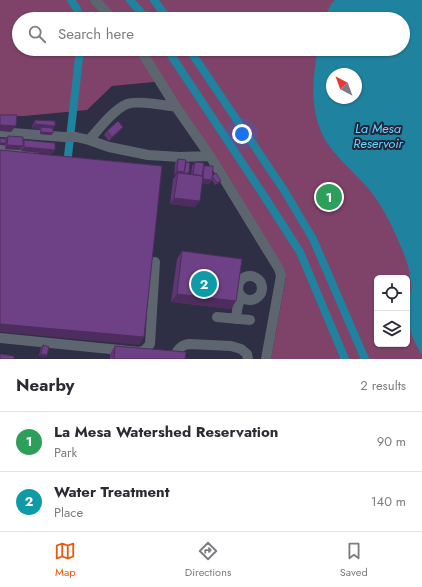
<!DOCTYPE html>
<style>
body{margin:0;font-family:Jost,sans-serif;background:#f2f2f3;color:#2b2b33}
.controls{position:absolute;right:12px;bottom:12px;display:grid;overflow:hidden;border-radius:6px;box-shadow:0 1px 3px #0004}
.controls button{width:36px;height:36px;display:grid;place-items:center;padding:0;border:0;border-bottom:1px solid #e1e1e2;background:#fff;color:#2b2b33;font:20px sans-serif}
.compass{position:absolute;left:326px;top:68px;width:36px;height:36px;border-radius:50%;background:#fff;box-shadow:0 1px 3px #0004;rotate:319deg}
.you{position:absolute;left:242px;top:134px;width:14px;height:14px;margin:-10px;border:3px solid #fff;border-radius:50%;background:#1a73e8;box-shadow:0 0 0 6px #1a73e833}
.badge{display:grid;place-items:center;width:26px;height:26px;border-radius:50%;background:#ea580c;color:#fff;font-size:13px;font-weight:700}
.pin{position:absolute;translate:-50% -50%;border:2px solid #fff;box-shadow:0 1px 4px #0006}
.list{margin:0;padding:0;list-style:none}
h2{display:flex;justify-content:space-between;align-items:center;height:52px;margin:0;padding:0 16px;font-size:17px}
h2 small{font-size:13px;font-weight:400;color:#7c7c81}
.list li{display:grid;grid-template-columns:26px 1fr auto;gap:12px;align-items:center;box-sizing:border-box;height:60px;padding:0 16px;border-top:1px solid #e1e1e2}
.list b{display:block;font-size:15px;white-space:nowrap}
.list p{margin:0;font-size:13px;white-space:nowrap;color:#7c7c81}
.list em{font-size:13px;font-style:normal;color:#7c7c81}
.icon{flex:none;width:22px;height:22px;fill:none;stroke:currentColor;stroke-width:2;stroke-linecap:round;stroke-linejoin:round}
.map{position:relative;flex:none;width:422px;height:359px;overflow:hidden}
.search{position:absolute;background:#fff;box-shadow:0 1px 3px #0004;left:12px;right:12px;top:12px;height:44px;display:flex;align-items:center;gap:10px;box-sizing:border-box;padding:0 14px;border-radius:22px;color:#7c7c81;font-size:15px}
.sheet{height:172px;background:#fff}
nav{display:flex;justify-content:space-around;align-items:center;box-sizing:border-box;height:56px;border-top:1px solid #e1e1e2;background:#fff;font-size:11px;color:#7c7c81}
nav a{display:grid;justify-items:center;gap:2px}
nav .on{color:#ea580c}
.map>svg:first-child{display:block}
.green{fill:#7f4369;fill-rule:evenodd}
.water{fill:#1f829e;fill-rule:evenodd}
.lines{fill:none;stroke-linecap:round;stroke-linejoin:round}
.canal{stroke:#1f829e;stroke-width:8}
.minor{stroke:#5d656e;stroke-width:10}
.wall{fill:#5f3773}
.shaded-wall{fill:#4d2d5e}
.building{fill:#6e4086;stroke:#4d2d5e}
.labels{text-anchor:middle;stroke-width:4;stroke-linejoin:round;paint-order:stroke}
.water-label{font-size:13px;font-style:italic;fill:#60d9ff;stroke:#24243a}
</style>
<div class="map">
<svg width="422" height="359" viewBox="0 0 422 359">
<rect width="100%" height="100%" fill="#2e2e45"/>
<path class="green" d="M0,0H422V359H271L286,277L164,81L112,86L87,110L24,116H0ZM19,19H403V49H19ZM332,74H356V98H332ZM377,278H407V344H377Z"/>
<path class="water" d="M335,0H422V355C416,345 410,334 408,322C406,311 410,300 411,288C411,274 407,260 401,247C394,230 385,211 374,196C365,183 352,172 341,160C336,154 330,148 326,141C309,112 312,80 318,49H403V19H324L331,4ZM332,74H356V98H332Z"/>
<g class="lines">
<path class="canal" d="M71,0L77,9L79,19
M130,0L147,19
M154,0L168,19
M167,49L268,202L300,252L345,359
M189,49L284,190L313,239L365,359
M67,165L80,49"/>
<path class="minor" d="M95,0L113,19
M139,49L143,54L176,107L210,156L279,269L281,276L266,359
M0,132L64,137H76L89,140L109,147L148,155L180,157L210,156
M89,140C99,129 113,110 127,104C138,100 164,105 176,107
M0,150L34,154
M238 288a12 12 0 1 1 24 0a12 12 0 1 1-24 0Z
M217,317L250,320
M236,319C237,311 237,303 242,297
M0,338L140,352L145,350L150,344L155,262
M175,359C175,351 181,345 189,344L231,346L241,349L247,354L248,359"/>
</g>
<path class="wall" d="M35,120L55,126L53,128V133L51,135L40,134V129L32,128L33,124Z
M123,127L120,131L109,141L104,135L107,131Z
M8,136L23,143L24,140L52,154L21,151V148L20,150L5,149V145L6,139Z
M178,159L186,162L188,174H191L192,166L195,162L203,167L204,166L219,183L215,185L212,180L209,184L202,183L195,207L170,204L173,179L176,175H174L175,163Z
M182,251L231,309L171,302L177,259Z
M43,345L47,355L46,357L39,356L41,347Z
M115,346L185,359H110V354Z"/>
<path class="shaded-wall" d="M35,124L55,126L52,130L41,127L40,129L32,128Z
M0,125L16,126L11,132L0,131Z
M123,127L120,131L109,141L112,137Z
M41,132L53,133L51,135L40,134Z
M0,143H6L5,145H0Z
M7,145L23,146L20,150L5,149Z
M24,147L55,150L52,154L21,151Z
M177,171L184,172L182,176L178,173L176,175H174Z
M203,179L212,180L209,184L200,183Z
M174,198L200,201L195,207L170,204Z
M177,294L236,301L231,309L171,302Z
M0,324L144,337L139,345L0,332Z
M41,354L47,355L46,357L39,356Z"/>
<path class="building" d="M0,115H17L16,126L0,125Z
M35,120L55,121V126L35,124Z
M118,121L123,127L112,137L107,131Z
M41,127L53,128V133L41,132Z
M8,136L23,137V146L7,145Z
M0,138L6,139V143H0Z
M24,140L55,143V150L24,147Z
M0,150L162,166L144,337L0,324Z
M178,159L186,160L184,172L177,171Z
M186,162L190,163L189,173H184Z
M195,162L204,163L202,176L193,174Z
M204,166H213L212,180L203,179Z
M178,173L203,176L200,201L174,198Z
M216,173L221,181L217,183L212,176Z
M182,251L242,259L236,301L177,294Z
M43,345L49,347L47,355L41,354Z
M115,346L186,352L185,359H114Z
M0,354L14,356V359H0Z"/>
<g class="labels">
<g class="water-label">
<text x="378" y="133">La Mesa<tspan x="378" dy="15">Reservoir</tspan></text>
</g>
</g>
</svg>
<div class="controls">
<button><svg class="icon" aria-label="locate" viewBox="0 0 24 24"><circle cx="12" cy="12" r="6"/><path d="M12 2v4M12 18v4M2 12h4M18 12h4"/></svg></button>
<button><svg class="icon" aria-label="layers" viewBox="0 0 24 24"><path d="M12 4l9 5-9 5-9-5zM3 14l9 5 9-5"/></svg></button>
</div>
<svg class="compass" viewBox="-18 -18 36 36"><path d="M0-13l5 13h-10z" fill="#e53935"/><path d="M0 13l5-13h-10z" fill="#7c7c81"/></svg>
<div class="you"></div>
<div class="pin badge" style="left:329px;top:197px;background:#2e9e5b">1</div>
<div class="pin badge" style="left:204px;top:284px;background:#0f9aa8">2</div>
<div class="search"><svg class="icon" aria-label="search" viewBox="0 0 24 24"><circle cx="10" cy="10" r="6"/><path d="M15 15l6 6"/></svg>Search here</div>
</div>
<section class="sheet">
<h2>Nearby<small>2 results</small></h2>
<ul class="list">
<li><span class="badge" style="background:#2e9e5b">1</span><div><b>La Mesa Watershed Reservation</b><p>Park</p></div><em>90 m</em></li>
<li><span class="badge" style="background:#0f9aa8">2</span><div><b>Water Treatment</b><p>Place</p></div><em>140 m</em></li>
</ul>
</section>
<nav>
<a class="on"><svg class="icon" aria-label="map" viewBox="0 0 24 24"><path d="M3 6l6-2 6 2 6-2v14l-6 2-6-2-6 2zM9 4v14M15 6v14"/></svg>Map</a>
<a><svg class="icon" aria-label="directions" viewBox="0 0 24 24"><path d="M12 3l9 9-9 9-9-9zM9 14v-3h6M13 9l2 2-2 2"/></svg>Directions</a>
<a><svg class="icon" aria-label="saved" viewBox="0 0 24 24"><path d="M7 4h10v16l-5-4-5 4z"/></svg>Saved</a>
</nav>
